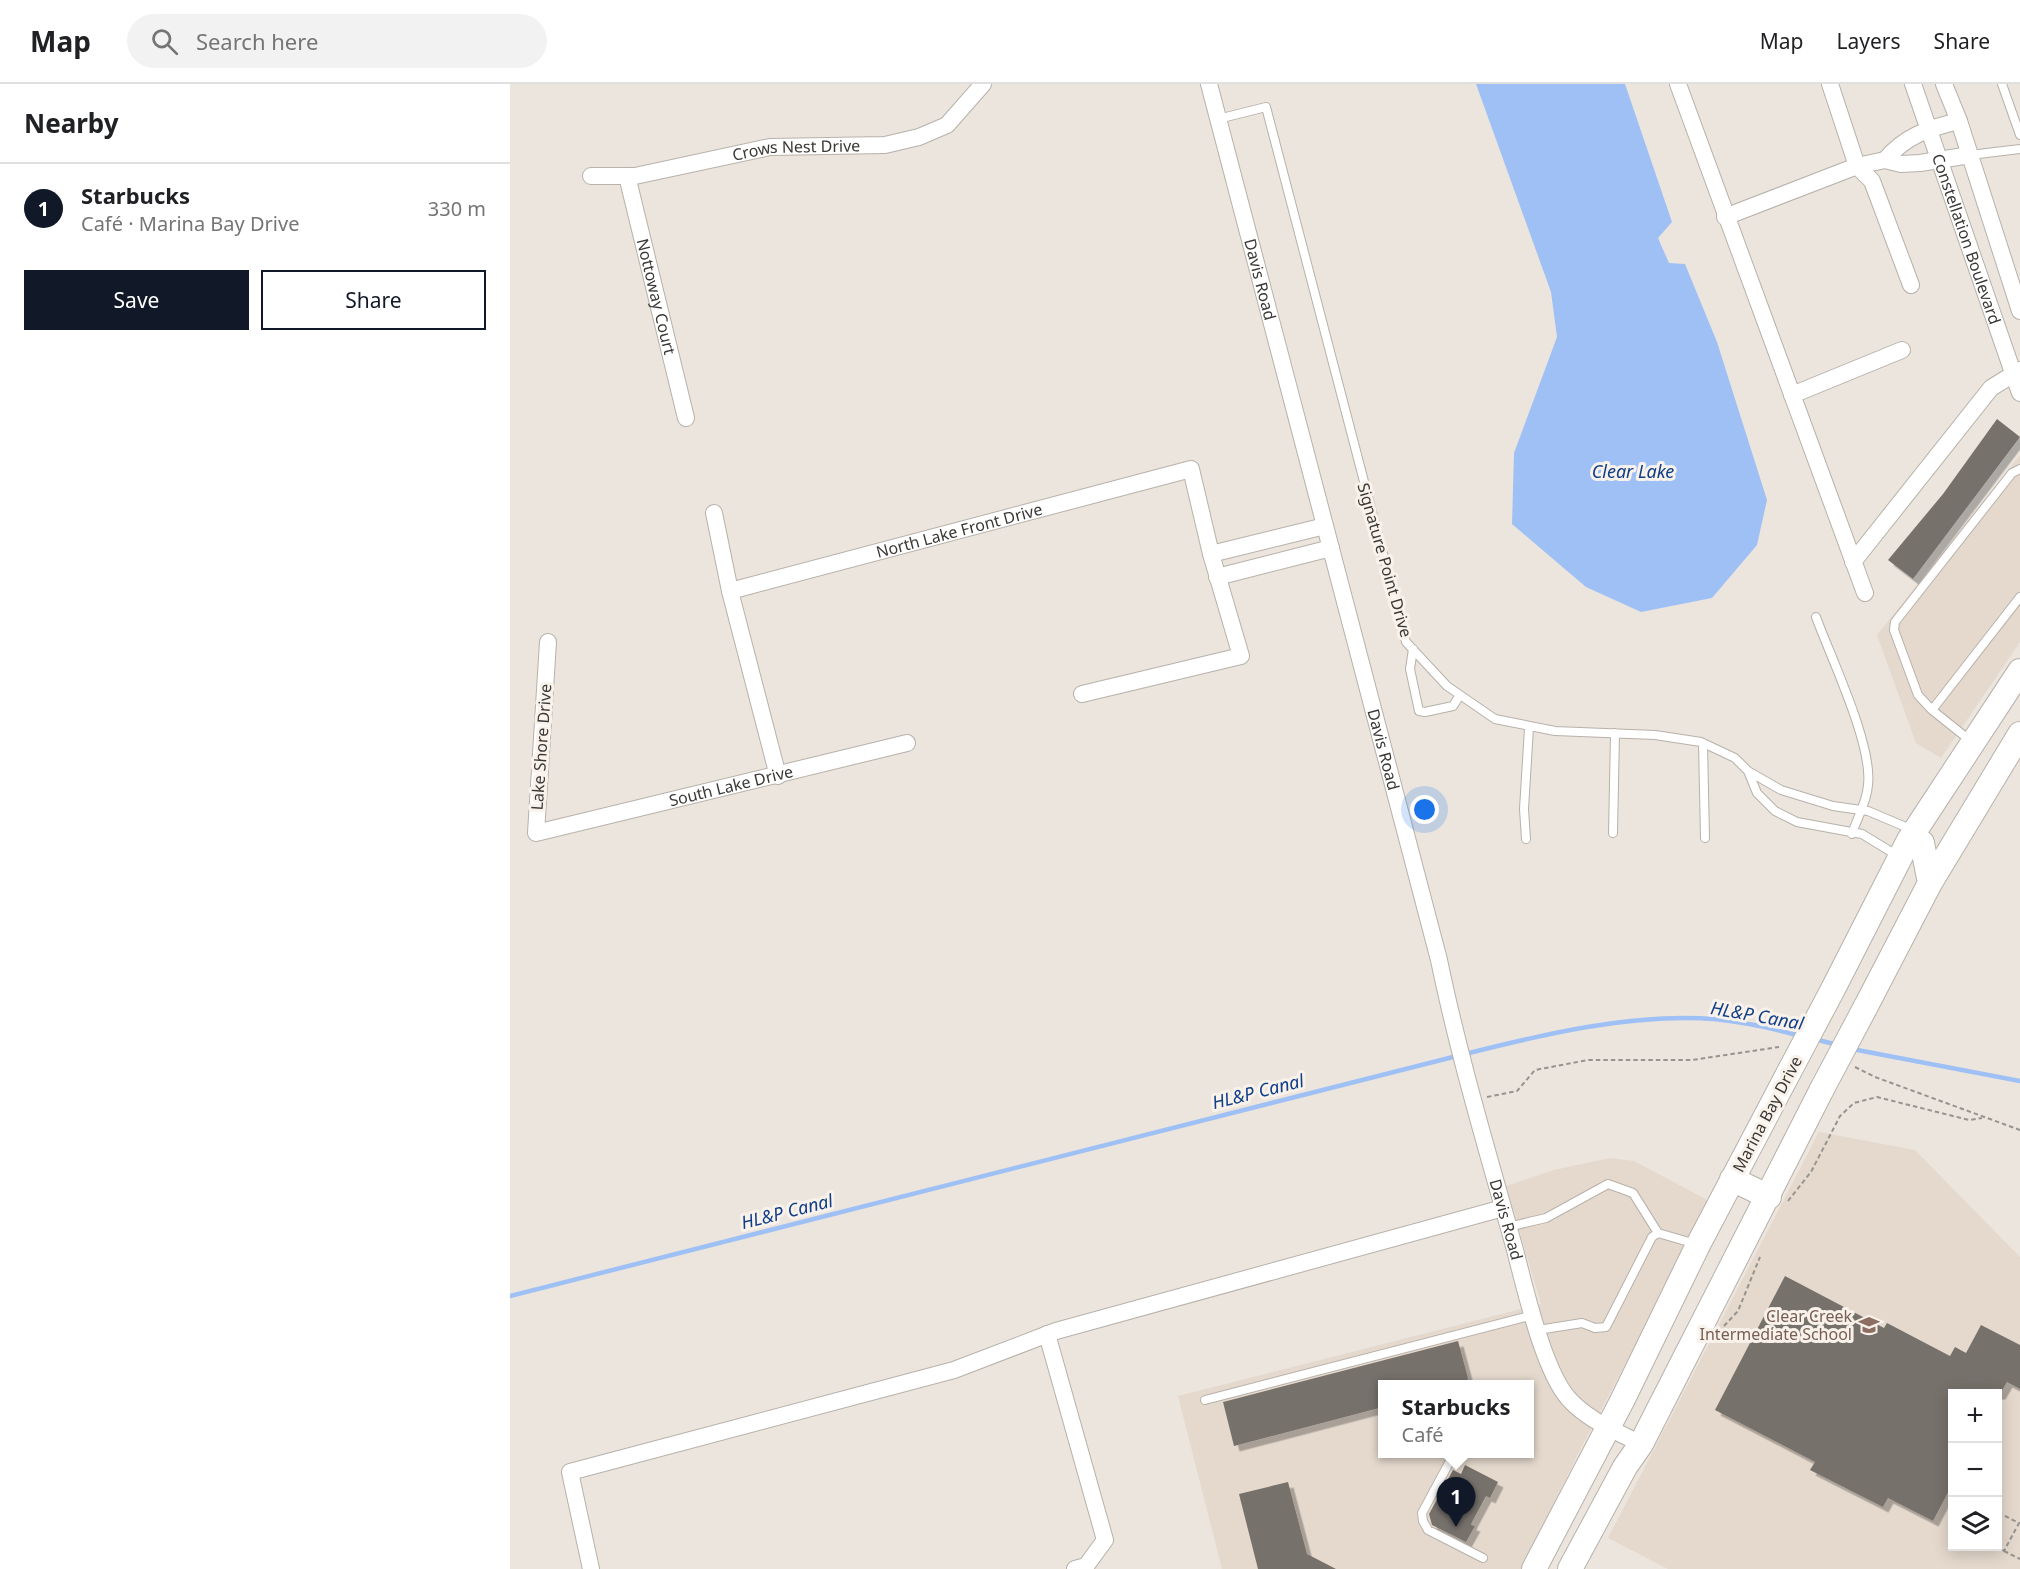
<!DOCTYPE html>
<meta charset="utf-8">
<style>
body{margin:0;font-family:"Noto Sans",sans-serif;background:#f2f2f2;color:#202124}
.controls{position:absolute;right:18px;bottom:18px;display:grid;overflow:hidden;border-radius:0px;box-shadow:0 3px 15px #0003}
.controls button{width:54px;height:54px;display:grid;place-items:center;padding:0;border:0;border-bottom:2px solid #e0e0e0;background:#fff;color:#202124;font:30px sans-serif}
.you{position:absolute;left:915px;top:726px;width:21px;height:21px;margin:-15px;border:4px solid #fff;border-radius:50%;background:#1a73e8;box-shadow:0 0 0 9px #1a73e833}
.badge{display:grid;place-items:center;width:39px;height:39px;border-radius:50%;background:#111827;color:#fff;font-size:20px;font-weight:700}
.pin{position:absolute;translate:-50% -50px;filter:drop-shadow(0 2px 3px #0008)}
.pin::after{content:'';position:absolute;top:32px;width:21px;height:18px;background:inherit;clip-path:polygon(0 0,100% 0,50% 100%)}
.popup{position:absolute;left:868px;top:1296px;width:156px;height:78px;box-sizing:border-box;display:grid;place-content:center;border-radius:0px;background:#fff;filter:drop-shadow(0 2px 4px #0005);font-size:20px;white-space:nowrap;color:#757577}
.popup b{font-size:22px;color:#202124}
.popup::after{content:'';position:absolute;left:50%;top:100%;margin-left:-12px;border:12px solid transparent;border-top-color:#fff}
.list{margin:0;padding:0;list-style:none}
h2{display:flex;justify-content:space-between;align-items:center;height:78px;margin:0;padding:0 24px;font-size:26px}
h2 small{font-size:20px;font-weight:400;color:#757577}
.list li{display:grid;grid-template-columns:39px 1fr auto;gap:18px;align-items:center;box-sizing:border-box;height:90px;padding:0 24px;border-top:2px solid #e0e0e0}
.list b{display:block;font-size:22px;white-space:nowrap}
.list p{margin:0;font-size:20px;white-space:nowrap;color:#757577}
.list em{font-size:20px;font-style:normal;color:#757577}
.actions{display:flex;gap:12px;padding:18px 24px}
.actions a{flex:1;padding:14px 0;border:2px solid #111827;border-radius:0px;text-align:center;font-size:21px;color:#111827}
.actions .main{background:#111827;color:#fff}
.icon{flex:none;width:33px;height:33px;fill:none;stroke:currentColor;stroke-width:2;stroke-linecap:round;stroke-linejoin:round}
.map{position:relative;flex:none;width:1510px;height:1485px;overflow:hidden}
header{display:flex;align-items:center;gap:36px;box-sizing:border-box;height:84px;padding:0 30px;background:#fff;border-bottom:2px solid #e0e0e0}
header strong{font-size:28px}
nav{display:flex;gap:33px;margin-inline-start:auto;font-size:21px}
.search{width:420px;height:54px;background:#f2f2f2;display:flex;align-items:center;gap:15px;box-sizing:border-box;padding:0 21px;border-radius:33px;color:#757577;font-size:22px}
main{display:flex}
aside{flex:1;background:#fff}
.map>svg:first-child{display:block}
.built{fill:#e5d9cd;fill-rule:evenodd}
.water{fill:#9fc0f5}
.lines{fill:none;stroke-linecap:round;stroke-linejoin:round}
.stream{stroke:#9fc0f5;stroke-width:4.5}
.building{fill:#77716c;filter:url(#shadow)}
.lane-casing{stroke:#b7b1aa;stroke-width:10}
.street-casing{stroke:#b7b1aa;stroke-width:18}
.secondary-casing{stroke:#b7b1aa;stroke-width:26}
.path{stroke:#97938e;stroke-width:2;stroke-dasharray:4.5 3;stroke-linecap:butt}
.lane{stroke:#fff;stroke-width:8}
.street{stroke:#fff;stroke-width:16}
.secondary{stroke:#fff;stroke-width:24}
.secondary-bridge-casing{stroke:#b7b1aa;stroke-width:26;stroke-linecap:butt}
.secondary-bridge{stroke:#fff;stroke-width:24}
.labels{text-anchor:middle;stroke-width:6;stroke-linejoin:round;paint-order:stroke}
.street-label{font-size:16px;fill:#3a3835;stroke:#f8f2eb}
.education-label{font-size:16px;fill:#785e54;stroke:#f8f2eb;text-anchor:end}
.water-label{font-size:18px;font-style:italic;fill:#103e89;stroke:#f8f2eb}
</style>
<header>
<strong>Map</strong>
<div class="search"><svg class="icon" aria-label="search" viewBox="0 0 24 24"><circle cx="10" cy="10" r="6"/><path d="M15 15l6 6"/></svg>Search here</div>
<nav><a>Map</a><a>Layers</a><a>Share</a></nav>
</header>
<main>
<aside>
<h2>Nearby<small></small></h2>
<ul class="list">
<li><span class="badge">1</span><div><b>Starbucks</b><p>Café · Marina Bay Drive</p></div><em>330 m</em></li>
</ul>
<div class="actions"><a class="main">Save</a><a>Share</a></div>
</aside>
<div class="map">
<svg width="1510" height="1485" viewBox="0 0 1510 1485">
<defs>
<filter id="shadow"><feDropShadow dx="5.5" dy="5.5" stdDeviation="0" flood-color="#0004"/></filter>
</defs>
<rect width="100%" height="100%" fill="#ebe5de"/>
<path class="built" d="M1510,371V558L1431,674L1406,659L1367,551Z
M1309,1048L1405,1066L1510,1173V1485H1158L1098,1454ZM1442,1310H1488V1462H1442Z
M1100,1074L1124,1077L1201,1118L1072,1362L1011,1485H712L668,1312L1031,1220L996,1102L1044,1086ZM872,1300H1020V1370H872Z"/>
<path class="water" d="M966,0H1115L1162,138L1148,154L1159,179L1175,180L1207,258L1257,416L1247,461L1202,514L1131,528L1076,503L1002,440L1004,369L1047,253L1041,208Z"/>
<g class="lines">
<path class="stream" d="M1304,955L1328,961
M1342,965L1510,997
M955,970C1034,950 1123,929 1204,935C1232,938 1263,944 1290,952
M0,1212L947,972"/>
</g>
<path class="building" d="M1487,335L1510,353L1403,495L1378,476L1433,410Z
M1275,1192L1374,1244L1377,1239L1440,1272L1445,1263L1456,1269L1471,1241L1510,1261V1305L1497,1298L1490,1310H1443V1399L1423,1437L1378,1414L1373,1423L1300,1386L1305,1378L1205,1326Z
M948,1257L958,1294L956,1300H873V1323L724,1362L713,1318Z
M955,1381L988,1398L980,1414L976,1412L962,1438L961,1441L965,1442L956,1458L922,1441L919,1430L943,1386L951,1390Z
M778,1398L797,1470L826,1485H748L729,1410Z"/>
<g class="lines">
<g class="lane-casing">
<path id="lane" d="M1492,0L1510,51
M708,35L756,23L896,558L937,602L985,635L1045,647L1145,651L1191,658L1225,674L1238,687L1271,706L1323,722L1358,727L1403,746
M1460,71L1510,65
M1306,533C1321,574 1363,661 1358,701C1357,718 1347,734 1342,750
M903,565L900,585L909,627L915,628L943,622L950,611
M1422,626L1408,611L1384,546L1385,538L1502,389L1510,385
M1462,658L1422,626L1510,513
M1193,659L1195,754
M1238,687L1247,709L1265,727L1287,738L1352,750L1388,772
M1103,749L1105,649
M1016,755L1014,725L1019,644
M998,1143L1036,1134L1098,1100L1123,1109L1148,1149
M1028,1246L1072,1239L1085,1244L1096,1243L1142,1153L1148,1149L1186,1160
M695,1316L1023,1231
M940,1377L912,1429L913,1437L918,1446L973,1474"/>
</g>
<g class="street-casing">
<g id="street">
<path id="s1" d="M699,0L929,876C949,973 978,1069 1005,1166C1015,1204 1033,1285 1058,1314C1077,1336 1106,1347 1131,1360"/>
<path d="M1168,0L1355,509"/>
<path d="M1320,0L1347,82L1362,97L1401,201"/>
<path id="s2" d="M1403,0L1510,309"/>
<path d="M1434,0L1449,37L1510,227"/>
<path d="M1375,76C1395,52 1419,44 1449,37"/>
<path id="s3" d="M81,92H125L260,63L375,61L409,53L437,41L473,0"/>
<path id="s4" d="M117,92L176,334"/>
<path d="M1215,133L1347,82L1375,76L1391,80L1410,79L1460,71"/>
<path d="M1282,311L1392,266"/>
<path d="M204,429L220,507L268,692"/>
<path d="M701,470L815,442"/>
<path d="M1343,478L1481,304L1510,286"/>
<path d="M707,493L821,464"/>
<path id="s5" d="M220,507L681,385L701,470L731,572L572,610"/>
<path id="s6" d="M38,558L26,749L397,659"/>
<path d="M537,1250L595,1456L576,1482L565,1485"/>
<path d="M81,1485L60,1388L444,1286L546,1247L993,1124"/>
</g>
</g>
<g class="secondary-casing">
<path id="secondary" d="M1399,756L1412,759L1420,799
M1322,907L1399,756L1510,587
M1355,924L1420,799L1510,650
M1222,1095L1259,1113
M1024,1485L1112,1317L1188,1161L1279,988
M1060,1485L1115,1383L1131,1360L1312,1005"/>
</g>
<path class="path" d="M1345,983L1365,993L1510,1046
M977,1013L1007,1007L1025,986L1078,976H1182L1269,963
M1278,1117L1301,1088L1330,1032L1344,1019L1367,1013L1459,1036L1472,1034
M1214,1242L1228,1227L1250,1173
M1486,1462L1494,1467L1509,1439L1489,1429
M1494,1467L1510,1475"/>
<use href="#lane" class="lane"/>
<use href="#street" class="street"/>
<use href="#secondary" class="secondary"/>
<g class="secondary-bridge-casing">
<path id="secondary-bridge" d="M1279,988L1322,907
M1312,1005L1355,924"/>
</g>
<use href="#secondary-bridge" class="secondary-bridge"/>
</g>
<defs>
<g id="school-bare" transform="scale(1.62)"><path d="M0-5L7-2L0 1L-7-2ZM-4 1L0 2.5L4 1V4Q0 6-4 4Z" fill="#8d6e63" stroke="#f8f2eb" stroke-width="2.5" paint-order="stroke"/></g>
</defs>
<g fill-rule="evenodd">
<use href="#school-bare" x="1359" y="1241"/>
</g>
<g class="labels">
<g class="street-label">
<text dy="6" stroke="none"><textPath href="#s3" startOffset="208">Crows Nest Drive</textPath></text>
<text dy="6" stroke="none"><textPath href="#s2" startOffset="164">Constellation Boulevard</textPath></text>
<text dy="6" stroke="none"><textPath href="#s1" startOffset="202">Davis Road</textPath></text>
<text dy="6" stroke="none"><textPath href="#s4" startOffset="124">Nottoway Court</textPath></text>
<text dy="6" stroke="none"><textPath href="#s5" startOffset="237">North Lake Front Drive</textPath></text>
<text transform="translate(875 476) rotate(74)" y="6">Signature Point Drive</text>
<text transform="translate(31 663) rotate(-86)" y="6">Lake Shore Drive</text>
<text dy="6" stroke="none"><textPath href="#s1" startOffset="688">Davis Road</textPath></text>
<text dy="6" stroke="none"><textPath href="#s6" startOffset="392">South Lake Drive</textPath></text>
<text transform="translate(1257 1030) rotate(-62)" y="6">Marina Bay Drive</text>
<text dy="6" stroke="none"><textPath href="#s1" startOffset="1174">Davis Road</textPath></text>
</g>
<g class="education-label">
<text x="1342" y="1238">Clear Creek<tspan x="1342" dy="18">Intermediate School</tspan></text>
</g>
<g class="water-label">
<text x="1123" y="394">Clear Lake</text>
<text transform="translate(1247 932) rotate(10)" y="6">HL&amp;P Canal</text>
<text transform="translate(748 1008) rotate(-14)" y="6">HL&amp;P Canal</text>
<text transform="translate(277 1128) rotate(-14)" y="6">HL&amp;P Canal</text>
</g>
</g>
</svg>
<div class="controls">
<button>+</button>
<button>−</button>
<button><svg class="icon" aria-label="layers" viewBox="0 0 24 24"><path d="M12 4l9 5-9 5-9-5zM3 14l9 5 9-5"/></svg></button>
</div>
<div class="you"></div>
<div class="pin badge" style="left:946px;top:1443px">1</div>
<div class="popup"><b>Starbucks</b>Café</div>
</div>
</main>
